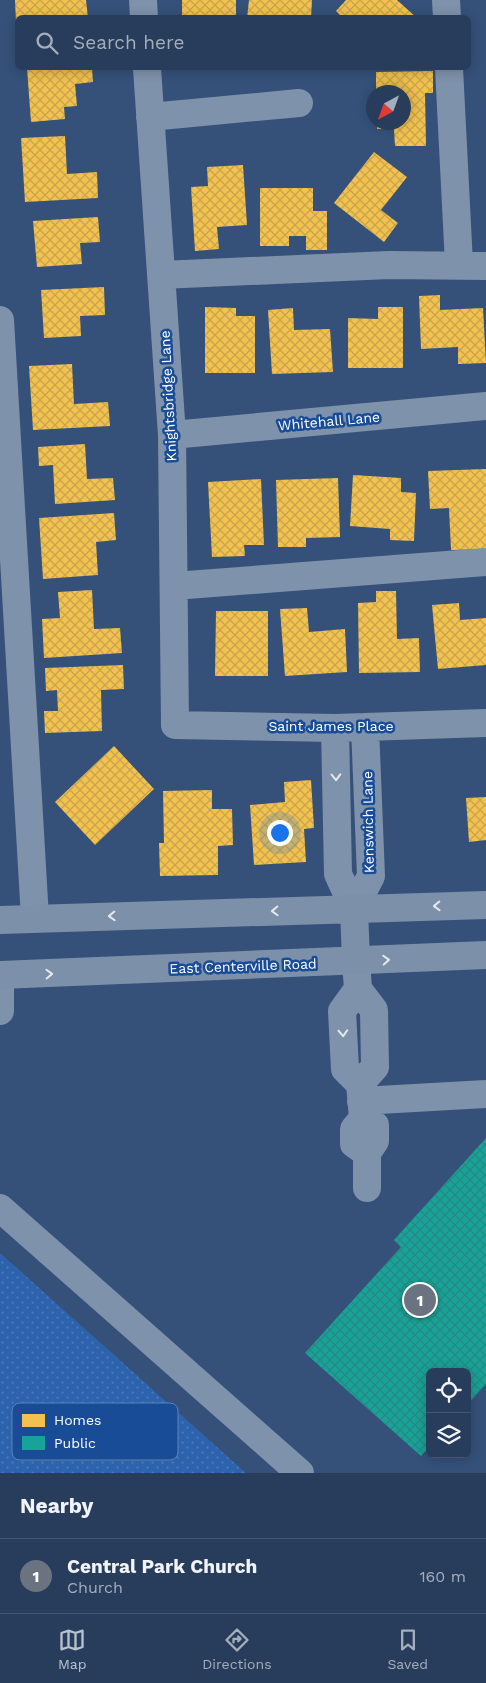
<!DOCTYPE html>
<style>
body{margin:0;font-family:"Work Sans",sans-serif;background:#344864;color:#f1f3f6}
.controls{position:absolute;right:15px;bottom:15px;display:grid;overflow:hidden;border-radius:8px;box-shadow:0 2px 12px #0003}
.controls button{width:45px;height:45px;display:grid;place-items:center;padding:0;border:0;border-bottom:1px solid #445671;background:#283d5b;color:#f1f3f6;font:25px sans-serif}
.compass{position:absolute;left:366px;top:85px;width:45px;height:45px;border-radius:50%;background:#283d5b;box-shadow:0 2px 12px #0003;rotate:221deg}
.you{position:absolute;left:279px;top:832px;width:18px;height:18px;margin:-12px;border:4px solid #fff;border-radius:50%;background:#1a73e8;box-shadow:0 0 0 8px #1a73e833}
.badge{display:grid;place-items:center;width:32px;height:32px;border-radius:50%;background:#b8c2d0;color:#fff;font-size:16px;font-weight:700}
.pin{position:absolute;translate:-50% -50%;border:2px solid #fff;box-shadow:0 1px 5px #0006}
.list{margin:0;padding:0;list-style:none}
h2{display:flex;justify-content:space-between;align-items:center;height:65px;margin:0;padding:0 20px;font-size:21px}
h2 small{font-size:16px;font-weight:400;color:#a5aebb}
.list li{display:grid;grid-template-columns:32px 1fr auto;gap:15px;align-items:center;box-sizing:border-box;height:75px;padding:0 20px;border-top:1px solid #445671}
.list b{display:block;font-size:19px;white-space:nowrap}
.list p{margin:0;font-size:16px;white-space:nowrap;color:#a5aebb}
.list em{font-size:16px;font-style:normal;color:#a5aebb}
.icon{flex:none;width:28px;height:28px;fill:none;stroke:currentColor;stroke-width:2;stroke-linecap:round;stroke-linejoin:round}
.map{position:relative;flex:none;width:486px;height:1473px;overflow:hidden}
.search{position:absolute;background:#283d5b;box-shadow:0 2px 12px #0003;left:15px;right:15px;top:15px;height:55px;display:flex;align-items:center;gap:12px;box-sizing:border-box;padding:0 18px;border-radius:8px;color:#a5aebb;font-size:19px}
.sheet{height:140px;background:#283d5b}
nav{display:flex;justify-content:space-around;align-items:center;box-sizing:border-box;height:70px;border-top:1px solid #445671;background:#283d5b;font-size:14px;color:#a5aebb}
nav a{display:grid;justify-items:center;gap:2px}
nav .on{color:#b8c2d0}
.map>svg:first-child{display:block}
.grass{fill:url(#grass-dots)}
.homes{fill:url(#homes-cross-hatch)}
.public{fill:url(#public-cross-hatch)}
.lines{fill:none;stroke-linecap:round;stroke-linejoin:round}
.minor{stroke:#7f92ab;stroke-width:28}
.major{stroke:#7c90aa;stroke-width:28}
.oneway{stroke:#e5e9ee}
.labels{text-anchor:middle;stroke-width:5;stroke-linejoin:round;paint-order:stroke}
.street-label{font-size:14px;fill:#fff;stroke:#184c96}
.key{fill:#184c96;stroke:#5d82b6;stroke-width:1}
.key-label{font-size:14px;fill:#fff}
</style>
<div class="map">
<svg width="486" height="1473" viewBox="0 0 486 1473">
<defs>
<pattern id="grass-dots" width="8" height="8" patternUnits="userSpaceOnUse" patternTransform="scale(1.25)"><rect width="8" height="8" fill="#2d63ad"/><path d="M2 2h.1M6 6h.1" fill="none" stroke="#4c7ab9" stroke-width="1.8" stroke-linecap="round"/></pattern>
<pattern id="homes-cross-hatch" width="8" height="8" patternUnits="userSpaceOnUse" patternTransform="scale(1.25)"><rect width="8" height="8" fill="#f2c14e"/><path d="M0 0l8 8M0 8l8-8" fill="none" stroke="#c8a44e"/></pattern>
<pattern id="public-cross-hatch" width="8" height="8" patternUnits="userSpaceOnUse" patternTransform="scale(1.25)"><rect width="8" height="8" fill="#17a398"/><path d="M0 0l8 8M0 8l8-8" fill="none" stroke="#278981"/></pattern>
</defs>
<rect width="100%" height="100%" fill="#355179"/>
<path class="grass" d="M0,1253L246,1473H0Z"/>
<path class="homes" d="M15,0H86L88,18H18L16,22Z
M182,0H236V18H182Z
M249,0H312L311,18H247Z
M346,0H397L417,18H343L336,11Z
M27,68H92L93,82L75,84L77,106L64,107L65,119L31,122Z
M433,71V93H425L426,146H395L394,129H377V122H404V92H376V72Z
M65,136L67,174L97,172L98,198L25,202L21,138Z
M374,152L407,177L381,210L398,223L384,242L334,203Z
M243,165L247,225L217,227L219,249L195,251L191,187L208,186L207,167Z
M260,188H313V211H327V250H306V236H289V246H260Z
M98,217L100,242L80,243L82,264L37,267L33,221Z
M104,287L105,315L80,316L81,336L44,338L41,290Z
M440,295V310L483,308L486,363L458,364V347L421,349L419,296Z
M205,307L236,308V316H255V373H205Z
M378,307H403V368H348V318L378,319Z
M293,308L294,330L330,329L333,372L272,374L268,310Z
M72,364L74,404L108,402L110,426L33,430L29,366Z
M85,444L87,479L113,478L115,500L55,504L53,465L39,466L38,447Z
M486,469V549L451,550L449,508L430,509L428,471Z
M353,475L401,478V492L416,493L414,541L390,540V529L350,526Z
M338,478L340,537L306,538V547H278L276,480Z
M261,479L264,545H244L245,556L212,557L208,482Z
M114,513L116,540L96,542L98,575L43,579L39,518Z
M92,590L94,629L120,628L122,653L44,658L42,619L60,618L58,592Z
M376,591H396L397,639L419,638L420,672L359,673L358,603L376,602Z
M459,603L460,620L486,618V665L438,669L432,605Z
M307,608L309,632L345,629L347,672L285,676L280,609Z
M216,611H268V676H215Z
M123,665L124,689L101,690L102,731L45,733L44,711H58L57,690L46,691L45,668Z
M114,746L154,789L95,845L55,802Z
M311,780L314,828L304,829L306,862L254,865L250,805L285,802L284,782Z
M212,790V809H232L233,845L218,846V875L160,876L159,843H164L163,791Z
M486,797V840L469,842L466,798Z"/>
<path class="public" d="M486,1138V1384L467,1405V1372H430V1446L421,1456L305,1353L401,1247L394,1240Z"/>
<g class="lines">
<path class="minor" d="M143,0L144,18
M446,0L447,18
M147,68L172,435L175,725L335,728L486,723
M449,68L459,264
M150,117L299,103
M161,275L389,265L486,266
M0,320L35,918
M172,435L486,406
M174,586L486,562
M335,728L338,874L354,909L371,876L365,727
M356,961L358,989L374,1010L375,1067L360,1084L345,1069L342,1011L358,989
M0,983V1011
M360,1084L363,1118L375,1125V1141L367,1153L354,1144V1129L363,1118
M361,1101L486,1094
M367,1188V1153
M0,1208L300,1473"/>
<path class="major" d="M354,909L356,961
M0,920L486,905
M0,975L486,955"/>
</g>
<defs><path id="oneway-chevron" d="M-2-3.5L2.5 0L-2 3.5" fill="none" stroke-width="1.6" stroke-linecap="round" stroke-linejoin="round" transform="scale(1.25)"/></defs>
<g class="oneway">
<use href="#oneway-chevron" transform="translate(336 777) rotate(89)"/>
<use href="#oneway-chevron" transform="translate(437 906) rotate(178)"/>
<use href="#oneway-chevron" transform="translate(275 911) rotate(178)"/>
<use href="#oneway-chevron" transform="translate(112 916) rotate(178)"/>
<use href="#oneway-chevron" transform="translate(386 960) rotate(-3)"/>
<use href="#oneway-chevron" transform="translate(49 974) rotate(-2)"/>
<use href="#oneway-chevron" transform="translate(343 1033) rotate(87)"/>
</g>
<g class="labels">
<g class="street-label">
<text transform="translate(168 396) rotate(-93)" y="5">Knightsbridge Lane</text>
<text transform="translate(329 421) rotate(-5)" y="5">Whitehall Lane</text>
<text x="331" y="731">Saint James Place</text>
<text transform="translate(368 822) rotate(-91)" y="5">Kenswich Lane</text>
<text transform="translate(243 966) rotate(-2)" y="5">East Centerville Road</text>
</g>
</g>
<rect x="12" y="1403" width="166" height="57" rx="8" class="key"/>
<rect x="22" y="1414" width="23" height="13" fill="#f2c14e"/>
<rect x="22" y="1436" width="23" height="14" fill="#17a398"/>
<g class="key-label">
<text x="54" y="1425">Homes</text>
<text x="54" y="1448">Public</text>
</g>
</svg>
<div class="controls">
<button><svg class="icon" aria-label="locate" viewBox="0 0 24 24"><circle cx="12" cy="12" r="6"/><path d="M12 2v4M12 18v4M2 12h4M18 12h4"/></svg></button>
<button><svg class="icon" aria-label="layers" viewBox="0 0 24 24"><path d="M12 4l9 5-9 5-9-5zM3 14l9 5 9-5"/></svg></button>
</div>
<svg class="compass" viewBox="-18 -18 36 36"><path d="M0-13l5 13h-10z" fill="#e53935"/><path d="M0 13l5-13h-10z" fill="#a5aebb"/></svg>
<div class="you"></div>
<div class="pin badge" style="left:420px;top:1300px;background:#6b7280">1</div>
<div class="search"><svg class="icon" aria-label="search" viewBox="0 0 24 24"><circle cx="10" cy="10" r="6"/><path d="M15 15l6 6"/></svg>Search here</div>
</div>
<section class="sheet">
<h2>Nearby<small></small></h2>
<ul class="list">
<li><span class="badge" style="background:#6b7280">1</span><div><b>Central Park Church</b><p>Church</p></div><em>160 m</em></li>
</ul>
</section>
<nav>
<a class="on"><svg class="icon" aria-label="map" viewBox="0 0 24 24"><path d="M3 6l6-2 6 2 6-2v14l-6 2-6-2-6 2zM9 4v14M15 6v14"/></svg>Map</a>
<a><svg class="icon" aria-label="directions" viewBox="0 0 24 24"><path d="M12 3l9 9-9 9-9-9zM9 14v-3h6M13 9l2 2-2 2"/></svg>Directions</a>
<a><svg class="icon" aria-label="saved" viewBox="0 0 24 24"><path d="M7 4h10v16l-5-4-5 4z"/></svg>Saved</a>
</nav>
